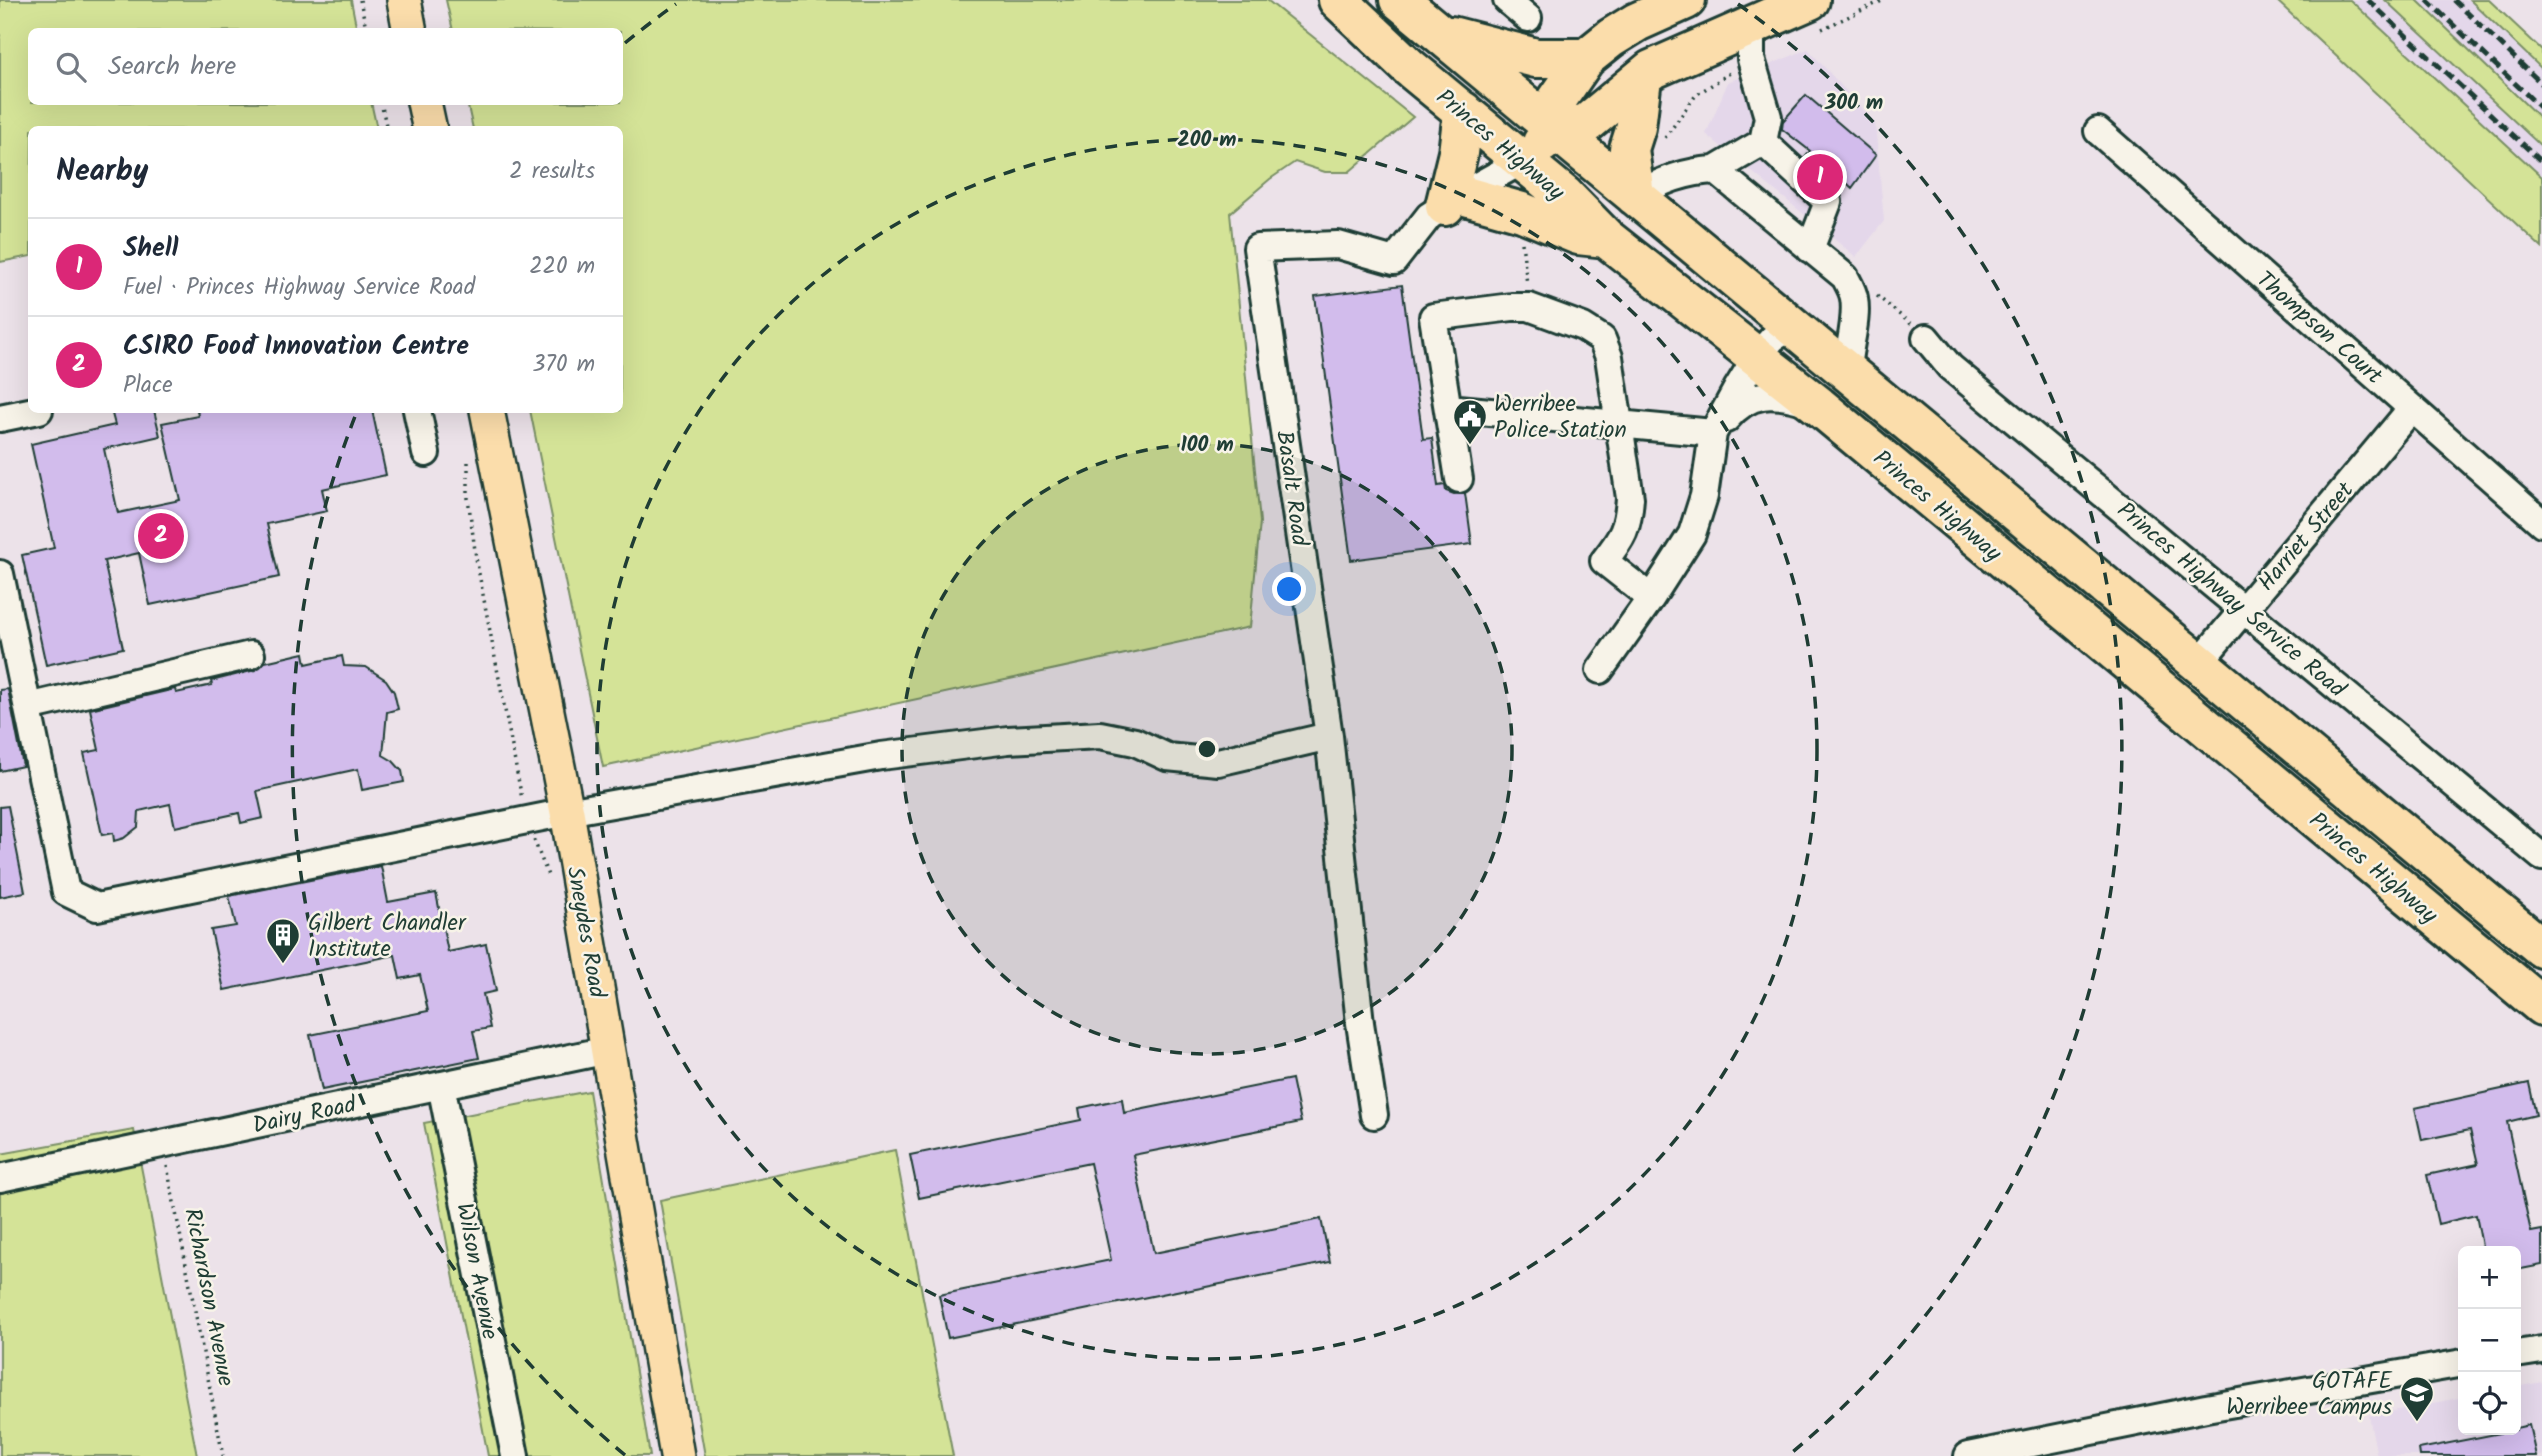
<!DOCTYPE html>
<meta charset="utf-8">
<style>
body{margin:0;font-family:Kalam,sans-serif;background:#f2f2f3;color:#1f2937}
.controls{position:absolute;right:21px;bottom:21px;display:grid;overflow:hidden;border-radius:10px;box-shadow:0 7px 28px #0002}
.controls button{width:63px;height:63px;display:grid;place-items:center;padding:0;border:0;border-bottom:2px solid #e0e1e3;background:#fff;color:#1f2937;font:35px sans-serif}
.you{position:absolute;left:1290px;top:590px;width:24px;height:24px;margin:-18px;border:5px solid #fff;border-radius:50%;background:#1a73e8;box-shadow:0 0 0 10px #1a73e833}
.badge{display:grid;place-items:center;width:46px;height:46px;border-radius:50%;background:#db2777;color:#fff;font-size:23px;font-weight:700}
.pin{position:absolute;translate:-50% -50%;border:4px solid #fff;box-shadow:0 2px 7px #0006}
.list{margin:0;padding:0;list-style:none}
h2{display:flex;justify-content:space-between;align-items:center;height:91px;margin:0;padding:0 28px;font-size:30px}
h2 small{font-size:23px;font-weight:400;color:#747a83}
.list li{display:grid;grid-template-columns:46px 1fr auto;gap:21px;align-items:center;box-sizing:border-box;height:98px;padding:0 28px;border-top:2px solid #e0e1e3}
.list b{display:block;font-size:26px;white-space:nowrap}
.list p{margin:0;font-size:23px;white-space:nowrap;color:#747a83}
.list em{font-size:23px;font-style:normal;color:#747a83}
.icon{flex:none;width:38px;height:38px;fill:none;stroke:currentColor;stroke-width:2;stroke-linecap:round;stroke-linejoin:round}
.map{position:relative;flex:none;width:2542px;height:1456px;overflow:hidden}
.search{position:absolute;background:#fff;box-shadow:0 7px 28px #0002;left:28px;top:28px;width:595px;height:77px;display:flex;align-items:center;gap:18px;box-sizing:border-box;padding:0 24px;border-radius:10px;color:#747a83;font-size:26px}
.panel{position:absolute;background:#fff;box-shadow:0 7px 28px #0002;left:28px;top:126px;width:595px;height:287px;border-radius:10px}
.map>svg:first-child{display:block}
.built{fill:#e4d7ea}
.green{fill:#d4e397;stroke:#7a9066;stroke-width:2}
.building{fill:#d2bcec;stroke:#1f3d34;stroke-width:2}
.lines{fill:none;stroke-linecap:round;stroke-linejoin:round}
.minor-casing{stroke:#1f3d34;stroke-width:32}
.major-casing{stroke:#1f3d34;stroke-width:38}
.highway-casing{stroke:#1f3d34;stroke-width:44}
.path{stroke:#1f3d34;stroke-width:3.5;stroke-dasharray:2 5;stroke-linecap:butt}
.minor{stroke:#f7f3e8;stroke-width:26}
.major{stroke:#fbddab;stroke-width:33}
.highway{stroke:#fbddab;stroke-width:38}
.rail{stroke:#1f3d34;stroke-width:5;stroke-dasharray:10 5;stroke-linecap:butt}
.ring{fill:none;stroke:#1f3d34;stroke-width:3.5;stroke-dasharray:12 9}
.labels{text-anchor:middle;stroke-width:5;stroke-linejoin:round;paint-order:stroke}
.street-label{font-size:23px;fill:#1f3d34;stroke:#f7f3e8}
.poi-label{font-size:23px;fill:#1f3d34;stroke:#f7f3e8;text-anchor:start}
.centre{fill:#1f3d34;stroke:#f7f3e8;stroke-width:3.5}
.ring-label{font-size:21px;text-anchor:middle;font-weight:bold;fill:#1f3d34;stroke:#f7f3e8;stroke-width:5;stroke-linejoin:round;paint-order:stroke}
</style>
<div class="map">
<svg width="2542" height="1456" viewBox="0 0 2542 1456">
<rect width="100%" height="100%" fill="#ece2e9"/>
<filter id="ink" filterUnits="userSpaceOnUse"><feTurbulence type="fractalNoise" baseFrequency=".0143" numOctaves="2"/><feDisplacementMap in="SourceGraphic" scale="14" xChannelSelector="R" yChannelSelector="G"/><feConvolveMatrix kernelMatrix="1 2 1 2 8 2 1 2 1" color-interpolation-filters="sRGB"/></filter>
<g filter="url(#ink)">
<path class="built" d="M2350,0H2470L2542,69V177Z
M1808,49L1875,123L1884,221L1856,257L1706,134L1728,82Z
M2542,1382V1456H2377L2369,1416L2463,1397V1430H2516V1387Z"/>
<path class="green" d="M0,0H351L357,31L32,32V102H371L377,129L32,130L31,256L0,262Z
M446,0H1267L1413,117L1349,172H1325L1295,162L1270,179L1230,213L1260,522L1250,627L603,767L530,410H620V130L473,129L467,102H620V32L453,31Z
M2276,0H2350L2542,177V248Z
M2385,0H2417L2542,120V147Z
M2470,0H2489L2542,50V69Z
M589,1091L650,1456H488L424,1123Z
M134,1130L197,1456H0V1154Z
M895,1150L953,1456H705L660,1200Z"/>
<path class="building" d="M1806,95L1876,155L1852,188L1834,171L1827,179L1804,159L1810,151L1782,129L1783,121Z
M1402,285L1423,439L1432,438L1438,486L1445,485L1446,491L1454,494L1465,493L1472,544L1351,560L1315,296Z
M111,410H154L160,436L104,449L118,513L180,500L162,423L198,416L197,410H372L386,475L322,489L327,511L267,524L279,577L150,605L139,553L104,561L123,648L46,665L22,555L54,548L31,444L115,425Z
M304,653L306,664L342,656L344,666L366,667L386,680L394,692L398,709L387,712L383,755L393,761L402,771L404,782L362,790L358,769L257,791L263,818L241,823L239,813L175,827L170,804L139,811L138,827L124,838L114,841L113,833L102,835L84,753L99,750L90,709L175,689L176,693L212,685L211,681L255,670L265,662Z
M8,689L23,766L0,771V690Z
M8,806L25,892L0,897V807Z
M381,866L388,902L436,893L448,952L486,944L496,991L483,994L490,1028L473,1031L479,1058L322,1090L310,1035L428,1011L420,975L400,979L395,955L224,990L211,930L236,926L229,896Z
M1292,1079L1301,1122L1133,1155L1154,1253L1321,1219L1330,1262L1186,1291V1289L948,1338L939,1295L1111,1260L1090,1163L919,1198L910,1155L1081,1120L1079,1108L1122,1099L1124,1113Z
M2529,1083L2536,1115L2507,1122L2531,1232L2542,1230V1265L2516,1270V1251H2483L2476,1215L2438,1224L2427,1175L2478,1164L2470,1130L2422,1140L2415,1108Z
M2529,1425L2536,1456H2420L2419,1449L2516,1430V1428Z"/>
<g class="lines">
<g class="minor-casing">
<path id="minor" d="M1507,0L1528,18
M1751,26V59L1768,117L1763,142L1828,202L1810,249
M2098,131L2542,523
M1715,170L1763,142
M1635,196C1660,181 1686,171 1715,170L1845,277C1848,283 1853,291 1854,298C1858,320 1848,348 1847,371
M1926,338L1950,367L2542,857
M1448,408L1713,433
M417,410L426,453
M0,418L39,410
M1726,419C1750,390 1774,392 1807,402
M1459,479L1433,317L1512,307H1529L1583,327L1602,339L1609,357L1630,498C1628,528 1623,537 1604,561L1651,598
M0,574L66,892L97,907L567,812L881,756L1008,740L1100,735L1135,742L1167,757L1218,762L1329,736
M2198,664L2412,408
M1600,670L1651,598L1692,534L1704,496L1713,433L1738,387L1757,356L1773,338L1782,333L1798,330
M28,707L251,655
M441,1085L515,1456
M1374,1115L1360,1023L1329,736L1257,248L1338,245L1394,261L1429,216L1468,191L1522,161
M0,1178L608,1050
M2516,1354L2542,1350
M1968,1456L2206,1408L2463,1363"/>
</g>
<g class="major-casing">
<path id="major" d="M404,0L410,32
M424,102L430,130
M487,410L567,812L677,1456"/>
</g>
<g class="highway-casing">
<path id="highway" d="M1338,0L1410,68L1565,196L1606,238L1819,406L2542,1006
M1399,0L2542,948
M1451,36L1536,58H1586
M1556,130L1557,100L1586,58L1611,38L1637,22L1686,0
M1542,143L1556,130L1587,123L1651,70L1810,0
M1462,195L1522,212L1578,235L1606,238
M1635,196L1629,149L1636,127L1642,78
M1445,206L1458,153L1463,111"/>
</g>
<path class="path" d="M360,0L367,32
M1822,29L1884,0
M381,102L387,130
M1665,138L1696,95L1730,73
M1522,243L1527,284
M1877,296L1911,324
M468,462V498L476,558L522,799
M534,840L549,878
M167,1166L223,1456"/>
<use href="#minor" class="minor"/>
<use href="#major" class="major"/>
<use href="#highway" class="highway"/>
<path class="rail" d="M2368,0L2542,162
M2427,0L2542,109
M2454,0L2542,84"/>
</g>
</g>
<circle cx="1207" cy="749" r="305" fill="#1f3d34" fill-opacity=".12"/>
<g class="ring">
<circle cx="1207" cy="749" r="305"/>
<circle cx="1207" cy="749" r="610"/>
<path d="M625 1455A915 915 0 0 1 356 414M625 43A915 915 0 0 1 676 4M1738 4A915 915 0 0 1 1789 1455"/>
</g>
<defs>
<g id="civic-pin" transform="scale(1.75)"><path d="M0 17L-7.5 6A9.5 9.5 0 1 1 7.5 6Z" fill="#1f3d34" stroke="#f7f3e8"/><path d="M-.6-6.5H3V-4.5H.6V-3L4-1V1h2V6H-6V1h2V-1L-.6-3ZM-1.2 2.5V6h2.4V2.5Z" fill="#fff"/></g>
<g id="building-pin" transform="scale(1.75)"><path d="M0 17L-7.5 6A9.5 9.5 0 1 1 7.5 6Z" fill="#1f3d34" stroke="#f7f3e8"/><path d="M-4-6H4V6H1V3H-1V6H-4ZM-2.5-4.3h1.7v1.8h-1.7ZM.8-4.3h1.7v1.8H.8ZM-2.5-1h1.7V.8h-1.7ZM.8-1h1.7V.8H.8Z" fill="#fff"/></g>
<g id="university-pin" transform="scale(1.75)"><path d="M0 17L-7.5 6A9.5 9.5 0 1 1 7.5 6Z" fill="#1f3d34" stroke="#f7f3e8"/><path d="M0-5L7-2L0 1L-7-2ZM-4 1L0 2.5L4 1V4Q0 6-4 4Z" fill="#fff"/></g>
</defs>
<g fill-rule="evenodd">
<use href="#civic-pin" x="1470" y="416"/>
<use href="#building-pin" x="283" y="935"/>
<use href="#university-pin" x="2417" y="1393"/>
</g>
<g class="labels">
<g class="street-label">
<text transform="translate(1501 144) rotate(40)" y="8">Princes Highway</text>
<text transform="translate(2320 327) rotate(41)" y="8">Thompson Court</text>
<text transform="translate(1293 488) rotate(82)" y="8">Basalt Road</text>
<text transform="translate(1938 505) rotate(40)" y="8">Princes Highway</text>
<text transform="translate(2305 536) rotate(-50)" y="8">Harriet Street</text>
<text transform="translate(2232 599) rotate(40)" y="8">Princes Highway Service Road</text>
<text transform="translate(2374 867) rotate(40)" y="8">Princes Highway</text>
<text transform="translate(587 932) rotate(80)" y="8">Sneydes Road</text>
<text transform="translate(304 1114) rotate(-12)" y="8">Dairy Road</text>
<text transform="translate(478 1271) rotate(79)" y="8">Wilson Avenue</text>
<text transform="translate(210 1297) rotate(79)" y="8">Richardson Avenue</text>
</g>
<g class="poi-label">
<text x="1494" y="411">Werribee<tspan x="1494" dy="26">Police Station</tspan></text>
<text x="308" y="930">Gilbert Chandler<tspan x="308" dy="26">Institute</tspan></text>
<text x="2392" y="1388" text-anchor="end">GOTAFE<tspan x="2392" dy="26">Werribee Campus</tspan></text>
</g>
</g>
<circle cx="1207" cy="749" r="10" class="centre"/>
<g class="ring-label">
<text x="1854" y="109">300 m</text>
<text x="1207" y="146">200 m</text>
<text x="1207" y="451">100 m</text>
</g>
</svg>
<div class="controls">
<button>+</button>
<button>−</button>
<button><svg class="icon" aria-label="locate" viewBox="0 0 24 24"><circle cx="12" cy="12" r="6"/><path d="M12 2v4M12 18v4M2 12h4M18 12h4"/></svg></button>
</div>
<div class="you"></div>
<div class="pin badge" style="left:1820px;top:177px">1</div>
<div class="pin badge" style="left:161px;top:536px">2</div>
<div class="search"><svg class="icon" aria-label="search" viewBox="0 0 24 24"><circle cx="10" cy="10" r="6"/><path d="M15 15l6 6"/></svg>Search here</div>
<section class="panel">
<h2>Nearby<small>2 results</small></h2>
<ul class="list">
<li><span class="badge">1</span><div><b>Shell</b><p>Fuel · Princes Highway Service Road</p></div><em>220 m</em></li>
<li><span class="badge">2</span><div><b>CSIRO Foođ Innovation Centre</b><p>Place</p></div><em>370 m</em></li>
</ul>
</section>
</div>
